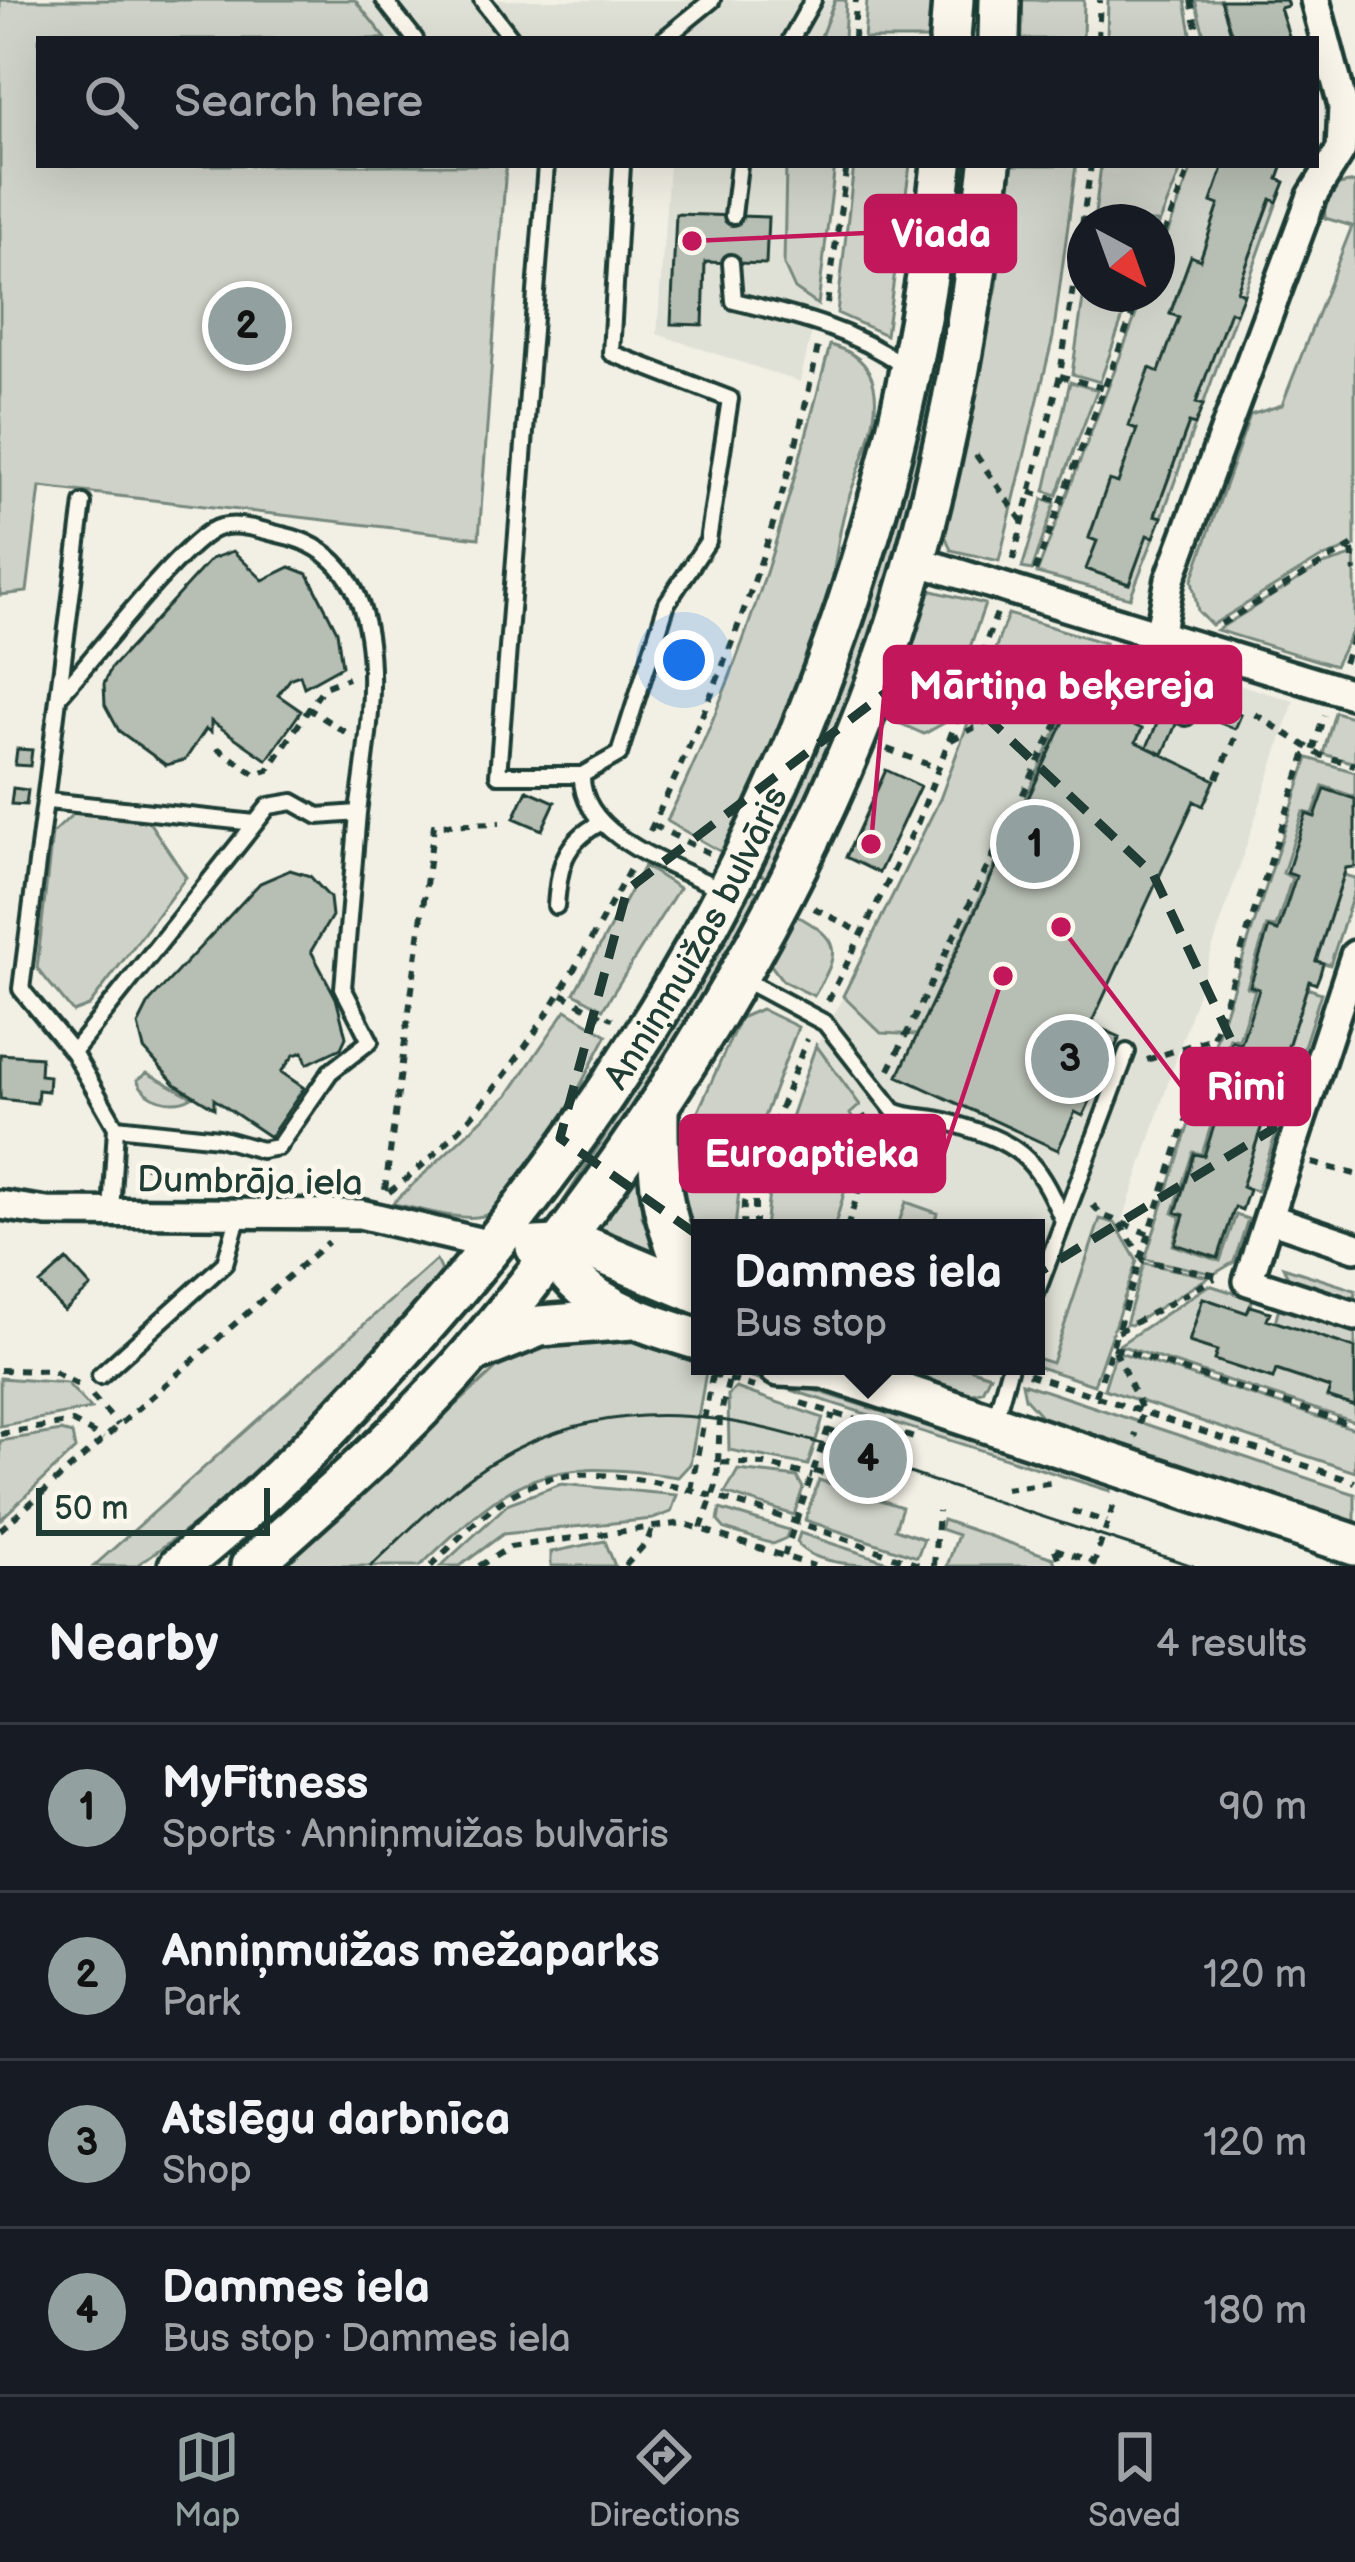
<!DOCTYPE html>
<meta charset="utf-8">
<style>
body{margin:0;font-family:"Balsamiq Sans",sans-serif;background:#20242c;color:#f1f3f6}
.compass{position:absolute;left:1067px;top:204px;width:108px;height:108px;border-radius:50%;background:#171b24;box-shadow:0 12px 48px #0002;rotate:139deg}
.scale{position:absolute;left:36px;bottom:30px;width:234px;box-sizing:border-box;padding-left:12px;border:6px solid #1f3d34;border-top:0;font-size:33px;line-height:42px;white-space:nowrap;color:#1f3d34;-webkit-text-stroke:9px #fbf7ec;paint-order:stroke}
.you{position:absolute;left:684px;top:660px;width:42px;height:42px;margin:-30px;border:9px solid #fff;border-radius:50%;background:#1a73e8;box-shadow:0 0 0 18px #1a73e833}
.badge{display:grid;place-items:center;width:78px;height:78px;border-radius:50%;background:#92a19f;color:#111;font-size:39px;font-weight:700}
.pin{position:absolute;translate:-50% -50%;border:6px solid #fff;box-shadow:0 3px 12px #0006}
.popup{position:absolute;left:691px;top:1219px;width:354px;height:156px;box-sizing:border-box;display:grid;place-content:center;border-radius:0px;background:#171b24;filter:drop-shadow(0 3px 9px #0005);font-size:39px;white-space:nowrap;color:#9ea1a6}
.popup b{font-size:45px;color:#f1f3f6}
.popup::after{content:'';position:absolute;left:50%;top:100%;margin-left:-24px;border:24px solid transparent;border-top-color:#171b24}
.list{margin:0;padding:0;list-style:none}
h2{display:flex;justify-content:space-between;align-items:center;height:156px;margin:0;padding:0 48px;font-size:51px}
h2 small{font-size:39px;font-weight:400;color:#9ea1a6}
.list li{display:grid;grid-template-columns:78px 1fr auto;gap:36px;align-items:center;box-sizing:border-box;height:168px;padding:0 48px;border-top:3px solid #363941}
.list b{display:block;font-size:45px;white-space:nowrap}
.list p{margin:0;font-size:39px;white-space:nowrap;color:#9ea1a6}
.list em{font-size:39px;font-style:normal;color:#9ea1a6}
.icon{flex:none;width:66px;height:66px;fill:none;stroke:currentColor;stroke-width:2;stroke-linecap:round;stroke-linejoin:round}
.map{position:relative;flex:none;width:1355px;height:1566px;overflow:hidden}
.search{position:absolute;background:#171b24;box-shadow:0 12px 48px #0002;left:36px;right:36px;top:36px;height:132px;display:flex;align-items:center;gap:30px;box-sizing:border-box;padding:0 42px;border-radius:0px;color:#9ea1a6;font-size:45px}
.sheet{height:828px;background:#171b24}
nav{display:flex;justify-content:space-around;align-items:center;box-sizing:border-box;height:168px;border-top:3px solid #363941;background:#171b24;font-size:33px;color:#9ea1a6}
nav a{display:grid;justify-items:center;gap:6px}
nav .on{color:#92a19f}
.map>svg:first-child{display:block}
.built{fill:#e0e1d6}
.green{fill:#cfd2c8;stroke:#77887e;stroke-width:3}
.building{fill:#b7beb3;stroke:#1f3d34;stroke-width:3}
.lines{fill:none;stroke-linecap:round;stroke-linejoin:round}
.lane-casing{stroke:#1f3d34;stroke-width:22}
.street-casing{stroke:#1f3d34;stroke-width:36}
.secondary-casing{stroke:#1f3d34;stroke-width:48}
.path{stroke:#1f3d34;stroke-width:6;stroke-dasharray:9 9;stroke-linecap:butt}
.lane{stroke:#fbf7ec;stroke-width:14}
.street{stroke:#fbf7ec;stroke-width:27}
.secondary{stroke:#fbf7ec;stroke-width:39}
.tram{stroke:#1f3d34;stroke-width:3}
.marked{fill:none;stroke:#1f3d34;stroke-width:9;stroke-dasharray:24 15;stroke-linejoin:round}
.labels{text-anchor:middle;stroke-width:9;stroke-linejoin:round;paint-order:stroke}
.street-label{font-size:36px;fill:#1f3d34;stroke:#fbf7ec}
.leader{fill:none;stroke:#c2185b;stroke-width:4.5}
.callout-dot{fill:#c2185b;stroke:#fbf7ec;stroke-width:4.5}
.callout{fill:#c2185b;stroke:#c2185b;stroke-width:4.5}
.callout-label{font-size:39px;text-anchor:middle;font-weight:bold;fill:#fff}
</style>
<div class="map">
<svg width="1355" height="1566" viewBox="0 0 1355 1566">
<rect width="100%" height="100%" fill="#f2f0e5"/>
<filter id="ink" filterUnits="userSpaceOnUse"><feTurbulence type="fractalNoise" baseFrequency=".00833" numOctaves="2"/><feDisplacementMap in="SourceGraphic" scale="24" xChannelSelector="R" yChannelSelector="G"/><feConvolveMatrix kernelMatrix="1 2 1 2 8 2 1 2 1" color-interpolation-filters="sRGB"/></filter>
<g filter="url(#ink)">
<path class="built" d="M355,0H846L844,39H386Z
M669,165H835L818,305L800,382L657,334Z
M1008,614L1294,701L1071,1378L1034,1366L1036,1228H765L771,1175L813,1052L877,936L940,799Z"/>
<path class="green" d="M0,0H355L386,39H39V165H506L479,538L40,487L27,592L0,595Z
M835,0H846L844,39H820Z
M867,0H933L931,39H864Z
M1020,0H1084L1083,39H1018Z
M1108,0H1185L1192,39H1107Z
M1195,0H1221L1233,39H1205Z
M786,165H835L818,305L795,289L784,265Z
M854,165H910L886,335L837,313Z
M961,165H972C951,401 881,669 767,878L756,872C871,654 933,409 961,165Z
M1009,165H1076L1053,337L999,561L951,550L943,530L997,286Z
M1101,165H1183L1157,229V222H1094Z
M1193,165H1224L1211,201L1219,205L1200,260L1191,257L1170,313L1179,317L1159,372L1149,369L1129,425L1137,429L1118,483L1109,481L1089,537L1097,541L1087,569L1129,584L1147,535L1154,537L1130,598L1037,573L1144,294H1157V261Z
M1355,182V546L1319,559L1212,625L1198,611L1192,580L1250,415L1282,405L1352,226L1325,218L1324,198L1338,185Z
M1271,199L1277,202L1244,294L1237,291Z
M1085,285V294H1131L1100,382L1072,374Z
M1230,311L1236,314L1203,405L1196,403Z
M830,345C852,351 869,362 874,386C882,421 855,475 845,510C836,542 835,576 826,609C802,694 764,776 723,853L667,821C745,663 786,515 830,345Z
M1070,382L1097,390L1057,495L1045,491Z
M1189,423L1195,425L1162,517L1155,515Z
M1043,499L1055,503L1032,570L1022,568Z
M1355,555V626L1335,666L1217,630L1320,566Z
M929,590L985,604L944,723L924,734L890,719L920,600Z
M1008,614L1105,643L1081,677L917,1035L881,1033L843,996L940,799Z
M1335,712L1355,718V763L1323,754Z
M1308,758L1355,772V797L1323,786L1313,814L1303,812L1283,873L1292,878L1276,927L1267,926L1247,987L1255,990L1239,1040L1230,1038L1210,1100L1218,1104L1202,1154L1193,1152L1173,1213L1181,1217L1173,1245L1220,1261L1236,1215L1248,1219L1234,1262L1214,1274L1145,1259Z
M74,813L149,822L186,877L89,1006L73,1012L37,968L52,834Z
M644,866L679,888L603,1009L574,993Z
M1344,875L1355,878V889L1330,965L1316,961Z
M748,887L759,893L662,1066L572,1196L561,1205L679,1020Z
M794,914C842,940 841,951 814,996L783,981L770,964Z
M1307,988L1321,993L1294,1078L1279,1074Z
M761,1009L798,1027L740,1181L735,1228H700V1274L679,1186V1154L740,1018Z
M566,1010L607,1035C585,1073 526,1205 483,1216C459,1222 416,1207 392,1204L508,1095Z
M816,1045L860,1105L850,1114L862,1136L857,1171L851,1169L834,1228H765L771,1175Z
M147,1073L192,1097C173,1108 146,1100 137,1080Z
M1270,1101L1285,1106L1257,1191L1242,1187Z
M640,1168L642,1216L658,1255L594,1231Z
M906,1202L937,1213L933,1228H897Z
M1100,1219L1115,1223L1137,1261L1094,1385L1036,1366V1358L1052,1363Z
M574,1257L700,1309V1330L616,1291Z
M436,1260L443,1276L249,1485L136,1566H94Z
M1144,1263L1209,1277L1131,1325L1126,1324Z
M1283,1267L1355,1290V1303L1291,1283Z
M1209,1285L1253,1299L1247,1313L1203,1298L1189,1342L1217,1351L1215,1360L1272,1379L1276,1370L1330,1388L1328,1397L1355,1406V1422L1119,1345Z
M1279,1307L1355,1331V1348L1275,1322Z
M629,1331L700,1351V1366H707L690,1464L678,1477C542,1457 516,1474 420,1566H281L498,1367L542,1347Z
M1116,1351L1355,1429V1472L1104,1389Z
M739,1366L1111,1485L1110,1491L743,1375Z
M885,1366H963L990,1375L982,1391L967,1394Z
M0,1378L67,1383L91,1409L0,1426Z
M1022,1383L1355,1494V1522L1043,1418L1025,1398Z
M736,1388L823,1418L808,1465L729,1450L728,1395Z
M61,1431L72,1434L75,1449L0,1520V1441Z
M738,1470L797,1477L803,1488L794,1515L725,1493Z
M819,1480L902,1507L895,1529L924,1539L917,1557L805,1520Z
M561,1484L677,1495L671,1512L653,1519L503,1534L460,1566H441L509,1503Z
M720,1509L789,1530L786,1538L773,1544L725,1529L718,1521Z
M943,1520L1053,1558L1056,1566H947L958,1535L940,1529Z
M800,1533L900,1566C872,1566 809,1566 797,1542Z
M605,1541L615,1566H551V1552Z"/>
<path class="building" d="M1221,0H1286L1288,6L1280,8L1290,39H1233Z
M1224,165H1283L1278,179L1285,182L1277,202L1271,199L1237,291L1244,294L1236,314L1230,311L1196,403L1203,405L1195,425L1189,423L1155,515L1162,517L1154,537L1147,535L1129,584L1086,569L1097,541L1089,538L1109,480L1118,483L1137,429L1129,426L1150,368L1159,372L1179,317L1170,314L1191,256L1200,260L1219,205L1211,202Z
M676,214L768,217L766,264L705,262L703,325L671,324Z
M233,551L263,580L290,567L308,574L337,631L342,666L304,687L300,675L291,678L278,695L301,711L267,760L211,721V732L206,729L185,760L166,765L119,731L105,705L104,684L111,668L211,559Z
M1091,705L1142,729L1136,742L1215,780L1203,806L1194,801L1091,1024L1120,1037L1083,1116L1075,1112L1058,1150L898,1076L1069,711L1085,718Z
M1226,709L1241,715L1235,729L1220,723Z
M1161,714L1177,722L1163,754L1147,747Z
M17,749L32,750L30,766L15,765Z
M886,770L920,786L879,873L846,857Z
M13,788L28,790L26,805L11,804Z
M1325,789L1355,799V867L1346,868L1316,961L1323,963L1320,974L1316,984L1309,981L1279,1074L1286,1076L1280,1097L1272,1094L1242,1187L1249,1190L1242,1210L1235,1207L1218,1258L1175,1244L1184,1215L1176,1212L1194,1154L1204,1156L1222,1102L1213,1099L1232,1041L1241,1044L1259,989L1250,986L1269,928L1278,931L1296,876L1287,873L1306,814L1315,817Z
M527,790L555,802L542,830L514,818Z
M290,870L310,876L330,898L332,916L311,951L336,998L346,1037L341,1048L307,1064L303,1052L294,1055L281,1072L304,1088L270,1137L214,1099V1108L175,1084L144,1049L138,1025L150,1001L260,883Z
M0,1054L41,1057L40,1075L49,1076L48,1091L38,1090L37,1103L0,1099Z
M67,1260L91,1287L64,1311L40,1284Z
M1203,1298L1247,1313L1250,1306L1270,1312L1267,1319L1355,1348V1406L1327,1397L1330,1388L1276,1370L1273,1379L1214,1360L1217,1351L1189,1342Z"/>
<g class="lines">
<g class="lane-casing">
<path id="lane" d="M384,0L415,39
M482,0L512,39
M664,39L712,0
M791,39L813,0
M546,165L498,775H582L619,754L667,603L708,541L730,399L611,353L622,165
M733,216L739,165
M731,263L734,301C797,316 852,329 905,367
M83,503L21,989L73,1052L116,1127L111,1213
M1081,677L1186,717
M61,694C95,656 173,554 211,531C232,519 260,530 282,535C404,561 369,724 358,813L318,816L293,802L269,806L73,1052
M1138,699L1159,636
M582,775C580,837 675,866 721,889
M48,801L255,823
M556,906C559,867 563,843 600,823
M739,977L825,1023L894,1111C911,1119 930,1116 948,1122C1019,1143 1035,1155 1063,1221
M116,1127L219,1138L261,1150L278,1147L330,1072L370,1041L343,988L358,813
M1036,1294L1127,1052
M100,1376L225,1263L239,1214
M994,1423L1010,1366"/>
</g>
<g class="street-casing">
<path id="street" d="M914,560L1355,695
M1159,636L1170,579L1312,196L1341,150L1343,106L1315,0
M1355,955L1248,1281L1355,1316
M0,1205L47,1212L360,1214L495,1246
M1269,1218L1355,1247"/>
</g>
<g class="secondary-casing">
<g id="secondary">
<path d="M950,39L953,0"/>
<path d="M999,39L1000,0"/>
<path d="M658,1111C657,1189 662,1220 695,1291"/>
<path d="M536,1247L582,1245L700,1294"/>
<path d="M553,1248C577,1304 645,1323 700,1340"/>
<path d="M475,1352L540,1326L632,1319"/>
<path d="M779,1366L824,1368L1355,1545"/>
<path id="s1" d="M179,1566C267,1497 345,1414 420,1331C720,994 893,615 942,165"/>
<path d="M251,1566C327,1498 407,1429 473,1352C645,1150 805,896 890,644C941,489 970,326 990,165"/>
</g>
</g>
<path class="path" d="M1191,0L1199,39
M854,39L856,0
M1098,39L1100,0
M1157,251L1191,165
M827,304L847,165
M1060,376L1103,388
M976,455L1022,521
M1030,492L1059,501
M1352,550L1355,572
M1013,560L1060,375L1091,165
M1035,571L1140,294
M1221,624L1355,544
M1344,663L1355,633
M1255,714L1320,755L1355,765
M345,732L309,709L324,687L348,678
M951,740L1060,682
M217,748L255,774L268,770L309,709
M887,749L940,769
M1217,778L1235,738
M653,825L709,853
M650,831C725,675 785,516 818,346
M814,908L864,934
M562,994L609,1020L611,1016
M828,1001L918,822L997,613
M1147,1060L1212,1038
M889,1070L1072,693
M1312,1163L1355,1174
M146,1187L149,1152
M385,1190L434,825L500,823
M389,1192C499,1112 566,986 630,869
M1093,1205L1102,1215L1149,1234
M1120,1224L1144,1261L1223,1277
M743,1228L744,1203L807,1039
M755,1228V1181
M847,1228L869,1158L864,1118L871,1114
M1118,1332L1215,1278
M1113,1347L1355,1426
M1115,1350L1143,1412L1135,1437
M0,1370L52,1371L82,1387
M712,1374L754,1387
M1028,1374L1355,1482
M92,1396L118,1425
M1096,1396L1305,756L1313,751L1324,715
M801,1403L914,1438
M827,1430L869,1444
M0,1434L73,1422L103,1439
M718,1462L720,1417L732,1366
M814,1471L856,1484
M1005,1489L1055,1482
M691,1490L712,1376
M1072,1511L1107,1522
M701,1528L717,1483L718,1462L765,1464L812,1476
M0,1530L328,1242
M1055,1549L1094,1562
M1055,1549L1061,1566
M784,1556L833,1414
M431,1566C464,1533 495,1498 539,1482C624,1449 834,1537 922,1566
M479,1566L510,1547L682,1523L814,1566
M625,1566L647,1542L654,1524
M934,1566L938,1511
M1093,1566L1115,1501"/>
<use href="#lane" class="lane"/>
<use href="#street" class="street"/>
<use href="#secondary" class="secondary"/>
<path class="tram" d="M371,1566C420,1520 466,1470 528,1443C667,1381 799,1436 933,1481C1020,1509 1107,1538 1193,1566"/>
</g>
</g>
<path class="marked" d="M927,661L1153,874L1273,1129L1008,1291L824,1324L560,1138L627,890Z"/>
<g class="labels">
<g class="street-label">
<text dy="13" stroke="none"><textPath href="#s1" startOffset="819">Anniņmuižas bulvāris</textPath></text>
<text transform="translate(250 1180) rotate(1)" y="13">Dumbrāja iela</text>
</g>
</g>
<path class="leader" d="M692 241L866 233M871 844L885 685M1061 927L1182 1087M1003 976L944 1153"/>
<g class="callout-dot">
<circle cx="692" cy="241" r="12"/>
<circle cx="871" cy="844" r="12"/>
<circle cx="1061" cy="927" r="12"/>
<circle cx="1003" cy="976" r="12"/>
</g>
<g class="callout">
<rect x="866" y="196" width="149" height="75" rx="12"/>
<rect x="885" y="647" width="355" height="75" rx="12"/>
<rect x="1182" y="1049" width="127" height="75" rx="12"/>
<rect x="681" y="1116" width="263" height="75" rx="12"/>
</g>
<g class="callout-label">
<text x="941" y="247">Viada</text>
<text x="1062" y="699">Mārtiņa beķereja</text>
<text x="1246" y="1100">Rimi</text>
<text x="812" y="1167">Euroaptieka</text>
</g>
</svg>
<svg class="compass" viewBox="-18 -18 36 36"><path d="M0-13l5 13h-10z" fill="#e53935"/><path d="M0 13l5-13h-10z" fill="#9ea1a6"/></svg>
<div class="scale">50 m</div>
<div class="you"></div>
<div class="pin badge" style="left:1035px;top:844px">1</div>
<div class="pin badge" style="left:247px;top:326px">2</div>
<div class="pin badge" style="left:1070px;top:1059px">3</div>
<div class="pin badge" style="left:868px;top:1459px">4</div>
<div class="popup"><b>Dammes iela</b>Bus stop</div>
<div class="search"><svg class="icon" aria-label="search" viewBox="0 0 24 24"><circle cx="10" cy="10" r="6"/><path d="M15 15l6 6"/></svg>Search here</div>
</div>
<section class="sheet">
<h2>Nearby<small>4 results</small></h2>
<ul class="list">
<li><span class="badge">1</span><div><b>MyFitness</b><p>Sports · Anniņmuižas bulvāris</p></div><em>90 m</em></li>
<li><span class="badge">2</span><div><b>Anniņmuižas mežaparks</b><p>Park</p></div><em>120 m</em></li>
<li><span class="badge">3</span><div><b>Atslēgu darbnīca</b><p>Shop</p></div><em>120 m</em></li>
<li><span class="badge">4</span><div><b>Dammes iela</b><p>Bus stop · Dammes iela</p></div><em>180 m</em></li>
</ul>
</section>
<nav>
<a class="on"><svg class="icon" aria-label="map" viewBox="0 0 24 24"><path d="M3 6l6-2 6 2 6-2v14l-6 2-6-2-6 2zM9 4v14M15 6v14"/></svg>Map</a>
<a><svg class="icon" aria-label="directions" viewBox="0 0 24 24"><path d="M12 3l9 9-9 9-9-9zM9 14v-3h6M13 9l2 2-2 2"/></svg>Directions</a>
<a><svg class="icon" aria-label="saved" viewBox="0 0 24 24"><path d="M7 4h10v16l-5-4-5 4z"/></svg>Saved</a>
</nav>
